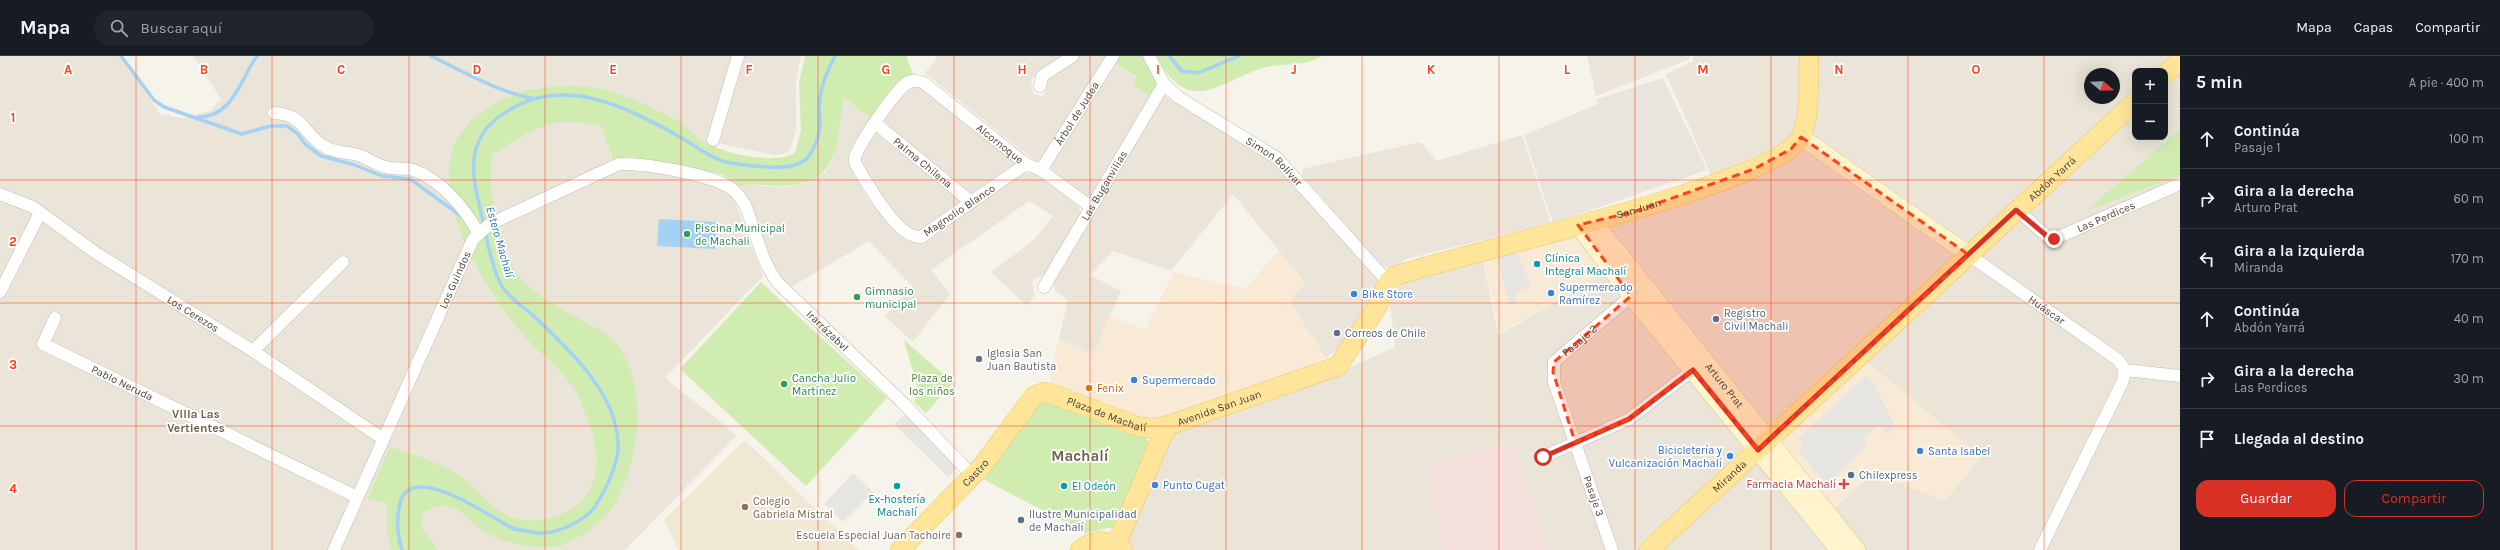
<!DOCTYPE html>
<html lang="es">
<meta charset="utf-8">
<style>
body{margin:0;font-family:Karla,sans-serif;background:#20242c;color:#f1f3f6}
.controls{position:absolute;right:12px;top:12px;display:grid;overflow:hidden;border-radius:8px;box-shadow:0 4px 16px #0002}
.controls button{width:36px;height:36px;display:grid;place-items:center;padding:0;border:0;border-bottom:1px solid #363941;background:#171b24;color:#f1f3f6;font:20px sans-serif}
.compass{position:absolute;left:2084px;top:12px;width:36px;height:36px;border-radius:50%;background:#171b24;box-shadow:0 4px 16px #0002;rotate:109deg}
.stop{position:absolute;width:12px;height:12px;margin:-9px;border:3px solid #d93025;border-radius:50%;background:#fff}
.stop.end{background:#d93025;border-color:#fff;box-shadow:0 1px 4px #0008}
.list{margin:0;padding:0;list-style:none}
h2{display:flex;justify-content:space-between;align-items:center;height:52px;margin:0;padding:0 16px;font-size:17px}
h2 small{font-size:13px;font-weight:400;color:#9ea1a6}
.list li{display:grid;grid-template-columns:26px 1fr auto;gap:12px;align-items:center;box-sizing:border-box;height:60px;padding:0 16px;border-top:1px solid #363941}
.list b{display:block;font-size:15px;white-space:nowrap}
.list p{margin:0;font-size:13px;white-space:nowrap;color:#9ea1a6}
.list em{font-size:13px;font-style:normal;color:#9ea1a6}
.actions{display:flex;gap:8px;padding:12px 16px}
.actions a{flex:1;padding:9px 0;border:1px solid #d93025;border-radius:12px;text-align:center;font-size:14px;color:#d93025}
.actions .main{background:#d93025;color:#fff}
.icon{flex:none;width:22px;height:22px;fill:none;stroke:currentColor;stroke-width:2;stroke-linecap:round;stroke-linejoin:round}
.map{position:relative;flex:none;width:2180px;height:494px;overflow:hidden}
header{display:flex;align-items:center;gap:24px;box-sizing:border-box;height:56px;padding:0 20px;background:#171b24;border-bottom:1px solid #363941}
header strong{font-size:19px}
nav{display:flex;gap:22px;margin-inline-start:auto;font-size:14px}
.search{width:280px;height:36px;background:#20242c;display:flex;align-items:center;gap:10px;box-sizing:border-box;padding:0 14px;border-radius:22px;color:#9ea1a6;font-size:15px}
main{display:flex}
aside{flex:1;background:#171b24}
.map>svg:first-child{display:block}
.residential{fill:#eae5d8;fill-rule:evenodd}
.commercial{fill:#f8ead5}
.industrial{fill:#e9e4de}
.education{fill:#f0e8d3}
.medical{fill:#f7e1dd}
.green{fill:#d0ecb1}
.parking{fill:#e7e5e2}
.water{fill:#a4d2f5}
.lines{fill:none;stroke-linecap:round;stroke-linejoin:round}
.stream{stroke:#a4d2f5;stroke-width:3.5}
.street-casing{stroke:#c2bbac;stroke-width:13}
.secondary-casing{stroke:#d8c898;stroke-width:18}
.primary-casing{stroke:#ebc663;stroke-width:20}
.street{stroke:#fff;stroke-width:12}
.secondary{stroke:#fff4cb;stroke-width:17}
.primary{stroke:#ffe59a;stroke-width:19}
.route{stroke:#d93025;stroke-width:5}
.marked{fill:#ff4118;fill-opacity:0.2;stroke:#ff4118;stroke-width:3;stroke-dasharray:8 5;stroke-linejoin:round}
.grid{fill:none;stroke:#ff4118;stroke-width:1;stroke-opacity:0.55}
.leisure-dot{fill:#2e9e5b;stroke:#fff;stroke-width:1.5}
.culture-dot{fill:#0f9aa8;stroke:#fff;stroke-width:1.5}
.shop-dot{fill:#3f7fe0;stroke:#fff;stroke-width:1.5}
.service-dot{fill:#5c6f8a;stroke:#fff;stroke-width:1.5}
.worship-dot{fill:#6b7280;stroke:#fff;stroke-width:1.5}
.food-dot{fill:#e8710a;stroke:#fff;stroke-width:1.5}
.health-dot{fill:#e0444e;stroke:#fff;stroke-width:1.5}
.education-dot{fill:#8d6e63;stroke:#fff;stroke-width:1.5}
.labels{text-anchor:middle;stroke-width:3.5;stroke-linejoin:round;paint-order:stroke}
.street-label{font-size:11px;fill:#4b4437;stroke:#fff}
.leisure-label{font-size:11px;fill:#27864d;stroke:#fff;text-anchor:start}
.culture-label{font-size:11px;fill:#0d838f;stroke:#fff;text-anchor:start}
.shop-label{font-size:11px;fill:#366cbe;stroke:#fff;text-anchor:start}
.service-label{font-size:11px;fill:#4e5e75;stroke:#fff;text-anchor:start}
.worship-label{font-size:11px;fill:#5b616d;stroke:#fff;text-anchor:start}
.park-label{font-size:11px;fill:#468126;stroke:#fff}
.food-label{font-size:11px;fill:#c56008;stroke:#fff;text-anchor:start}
.health-label{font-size:11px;fill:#be3a42;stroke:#fff;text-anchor:end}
.education-label{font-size:11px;fill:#785e54;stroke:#fff;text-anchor:start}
.water-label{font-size:12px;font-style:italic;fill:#2776b5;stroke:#fff}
.neighbourhood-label{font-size:12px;font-weight:bold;fill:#6e624e;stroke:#fff}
.district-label{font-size:15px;font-weight:bold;fill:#6e624e;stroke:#fff}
.grid-label{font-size:13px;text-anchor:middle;font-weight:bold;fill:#ff4118;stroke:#fff;stroke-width:3.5;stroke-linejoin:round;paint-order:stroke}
</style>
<header>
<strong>Mapa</strong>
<div class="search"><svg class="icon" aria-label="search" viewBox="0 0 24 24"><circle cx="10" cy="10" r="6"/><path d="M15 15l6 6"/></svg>Buscar aquí</div>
<nav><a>Mapa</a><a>Capas</a><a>Compartir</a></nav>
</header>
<main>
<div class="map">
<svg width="2180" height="494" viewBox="0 0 2180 494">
<rect width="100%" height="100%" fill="#f6f3ea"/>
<path class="residential" d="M0,0H122L160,58L183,62L210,55L221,43L193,0H801L796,26V73L791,91L787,97L774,99L717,87L707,127L722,133L733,141L763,220L665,322L737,379L625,494H0Z
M938,0H1067L1034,21L1031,25L1033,38L1042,40L1046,35L1047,23L1079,0H1106L1041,104L1035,105L925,17Z
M1587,0H1689L1690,3L1596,40Z
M1693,0H2180V494H1119L1167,380L1338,317L1395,291L1390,247L1403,224L1482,200L1498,279L1608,216L1834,453L1873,417L1945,445L1769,372L1598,167L1713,124L1666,18L1693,5ZM2135,15H2165V81H2135ZM2090,18H2114V42H2090Z
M1114,7L1137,22L1152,41L1092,139L1087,140L1053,114L1051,110Z
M920,28L1015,107V108L972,138H969L882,66L907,33Z
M1164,39L1244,86L1276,108L1377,222L1376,236L1339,292L1326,302L1289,245L1305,227L1233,138L1171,215L1113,195L1090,219L1121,235L1093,299L1059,283L1068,244L1055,235L1052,221Z
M844,42L871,62L849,97V108L869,145L909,185L921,187L1024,117L1035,118L1079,151L1081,161L1046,218L1033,224V234L1035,239L1027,250L991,216L1034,184L1053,160L1029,145L931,214L950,238L913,286L885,260L913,231L869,185L788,233L775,216L738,134L747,129L786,131L804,128L826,116L832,105Z
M875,74L962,143L961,146L922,174H911L882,145L860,102Z
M1522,79L1551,167L1406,203L1392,213L1382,210L1302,119V113L1420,86L1437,105Z"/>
<path class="commercial" d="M1573,173L1607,216L1499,277L1483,199Z
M1279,195L1305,227L1289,246L1326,302L1161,368H1153L1050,330L1051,312L1059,283L1093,299L1110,259L1144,274L1174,216L1245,233Z
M1865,304L1982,401L1945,445L1873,417L1834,453L1785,392L1782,384Z"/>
<path class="industrial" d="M1663,22L1707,114L1553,167L1524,79L1598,48L1597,43Z"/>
<path class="education" d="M745,384L799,437L859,494H679L664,464Z"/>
<path class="medical" d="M1512,387L1548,494H1443L1426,410Z"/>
<path class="green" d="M805,0H906L913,18L900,24L871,62L844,42C835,90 841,129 780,130C767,130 752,126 741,131L721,118L633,101L613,102L601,70C548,59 537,72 493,98C488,125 492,148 500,173C503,183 505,194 509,204C521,232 552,248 578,262C593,271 609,277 619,291C649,332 639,413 612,452C601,468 579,483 561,490C531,494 496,487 473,467C466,460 458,451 447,450C439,449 432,452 425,455L421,463L423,473L438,494H391L387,475V448L368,442L390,391C413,399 440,406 460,420C479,434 491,455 515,462C532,467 549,464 564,457C614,435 596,376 577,338C564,312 538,298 520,275C482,229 415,122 469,67C487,49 510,38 535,33C561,28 590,28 615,37C635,44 656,53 675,63C685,69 693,79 703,85C723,98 773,109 795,97L801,75L799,26Z
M1118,0H1144L1158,29L1152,41L1133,30L1137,21L1114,7Z
M1156,0H1322C1301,12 1284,6 1263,12C1218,26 1189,62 1156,0Z
M2180,73V119L2086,155Z
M761,226L887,342L806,430L680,313Z
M904,284L953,327L926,357L914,346L918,333Z
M1040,342L1146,379L1149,390L1117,470L1086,477L981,422Z"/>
<path class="parking" d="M1516,194L1531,229L1515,238L1517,247L1509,249L1497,200Z
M1867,319L1874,327L1895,370L1888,378L1879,369L1863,383L1867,390L1827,429L1799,396L1803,389L1797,383Z
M905,358L958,411L948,421L894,368Z
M853,417L873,436L843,466L824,448Z"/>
<path class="water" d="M659,163L717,166L715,193L657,190Z"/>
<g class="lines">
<path class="stream" d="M121,0L154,44L164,51L242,78L271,70H287L298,78L305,88L321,100L355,109L382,120L410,123L464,162
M431,0C465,16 499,37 536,43
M1169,0L1182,15L1198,17L1239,0
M199,61C233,61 241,22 257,0
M484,169C474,126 460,87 503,58C561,18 623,49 678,80C693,88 706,99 722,105C736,109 753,110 767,111C780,112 794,112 805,104C808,103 810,98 812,95C825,72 817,64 820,42C822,27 828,13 835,0
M402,494C397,478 396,463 400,447C411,403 492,462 512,472C520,475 531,475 539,477C556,479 588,463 596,449C607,431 620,405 618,384C614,335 570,295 537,263C526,252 510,244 502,230C493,214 489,193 485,175"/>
<g class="street-casing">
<g id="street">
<path id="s1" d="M1149,0L1164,28L1178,41L1277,102L1388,226"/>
<path d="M1040,30L1042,20L1073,0"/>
<path d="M274,57C304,58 303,78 325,91C335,97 347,96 358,99C368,102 376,109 386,111C395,114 404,111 413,114C440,123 466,153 478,177"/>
<path id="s2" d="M875,67L971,146"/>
<path d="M713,84L738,0"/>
<path id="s3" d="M1026,108L921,181C898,184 865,124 855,107V102C857,90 898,30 909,26C915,24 919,25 924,27L1026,108L1041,114L1091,151"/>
<path id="s4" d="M1041,114L1113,0"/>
<path id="s5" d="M0,138L33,151L96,197L253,295L383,383"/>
<path id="s6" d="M2017,154L2048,181L2054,183L2180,128"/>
<path id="s7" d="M1969,199L2117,303C2125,311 2126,317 2122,327L2040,494"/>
<path id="s8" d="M1044,231L1164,28"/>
<path d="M0,236L40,157"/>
<path id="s9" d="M55,262L43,288L357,441"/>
<path d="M253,295L343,206"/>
<path d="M2125,314L2180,320"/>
<path d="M1543,401L1629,363L1693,314"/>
<path id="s10" d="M334,494L473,183L490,168L619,108C644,107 708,118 729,131C736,135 741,142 745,149C756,175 760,202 777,226L902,346L973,420"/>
<path id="s11" d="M1612,494L1554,326V306L1631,240"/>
</g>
</g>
<g class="secondary-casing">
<g id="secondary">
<path d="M1801,81L1969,199"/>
<path id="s12" d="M1592,164L1857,494"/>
<path d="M1578,169L1631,240L1839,494"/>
</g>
</g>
<g class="primary-casing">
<g id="primary">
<path d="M2165,18L2180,5"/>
<path d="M1116,489L1163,378L1170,369"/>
<path id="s13" d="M900,494L982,410L1034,340L1045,336L1052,338L1140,371L1154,372L1170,369L1338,310L1377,251L1388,226L1395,220C1462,197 1775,129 1801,81C1811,61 1808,22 1809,0"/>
<path d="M1080,494C1097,482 1106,483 1123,494"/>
<path id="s14" d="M1649,494L2135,46"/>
</g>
</g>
<use href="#street" class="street"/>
<use href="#secondary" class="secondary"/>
<use href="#primary" class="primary"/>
</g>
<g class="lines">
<path class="route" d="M1543,401L1629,363L1693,314L1758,394L2016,154L2048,181L2054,183"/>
</g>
<path class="marked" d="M1801,81L1969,199L1758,394L1693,314L1629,363L1575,386L1553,316L1554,306L1631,240L1578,169L1633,156L1754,113L1791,93Z"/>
<path class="grid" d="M136,0V494M272,0V494M409,0V494M545,0V494M681,0V494M818,0V494M954,0V494M1090,0V494M1226,0V494M1362,0V494M1499,0V494M1635,0V494M1771,0V494M1908,0V494M2044,0V494M0,124H2180M0,247H2180M0,370H2180"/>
<g class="leisure-dot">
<circle cx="687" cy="178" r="4"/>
<circle cx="857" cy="241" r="4"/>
<circle cx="784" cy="328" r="4"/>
</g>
<g class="culture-dot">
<circle cx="1537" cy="208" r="4"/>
<circle cx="897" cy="430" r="4"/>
<circle cx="1064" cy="430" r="4"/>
</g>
<g class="shop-dot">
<circle cx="1551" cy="237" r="4"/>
<circle cx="1354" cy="238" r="4"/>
<circle cx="1134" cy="324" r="4"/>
<circle cx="1920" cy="395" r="4"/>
<circle cx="1730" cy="400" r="4"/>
<circle cx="1155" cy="429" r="4"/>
</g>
<g class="service-dot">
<circle cx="1716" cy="263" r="4"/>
<circle cx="1337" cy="277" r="4"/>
<circle cx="1851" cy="419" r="4"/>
<circle cx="1021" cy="464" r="4"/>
</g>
<circle class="worship-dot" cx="979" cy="303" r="4"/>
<circle class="food-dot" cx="1089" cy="332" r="4"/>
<path class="health-dot" d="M1842 422h4v4h4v4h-4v4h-4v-4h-4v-4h4z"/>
<g class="education-dot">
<circle cx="745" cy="451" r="4"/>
<circle cx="959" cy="479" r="4"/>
</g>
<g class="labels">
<g class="street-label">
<text dy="4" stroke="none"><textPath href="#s4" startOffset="67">Árbol de Judea</textPath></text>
<text dy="4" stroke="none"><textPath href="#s3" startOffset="442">Alcornoque</textPath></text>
<text dy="4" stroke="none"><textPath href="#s2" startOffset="62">Palma Chilena</textPath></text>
<text dy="4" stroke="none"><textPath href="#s1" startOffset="167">Simon Bolívar</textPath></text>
<text dy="4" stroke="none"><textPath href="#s14" startOffset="548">Abdón Yarrá</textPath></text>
<text dy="4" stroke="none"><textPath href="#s8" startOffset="118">Las Buganvilias</textPath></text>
<text dy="4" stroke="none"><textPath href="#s13" startOffset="886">San Juan</textPath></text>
<text transform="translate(959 154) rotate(-34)" y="4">Magnolio Blanco</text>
<text dy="4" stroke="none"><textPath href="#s6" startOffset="104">Las Perdices</textPath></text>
<text dy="4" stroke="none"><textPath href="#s10" startOffset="296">Los Guindos</textPath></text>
<text dy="4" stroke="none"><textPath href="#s7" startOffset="95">Huáscar</textPath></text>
<text dy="4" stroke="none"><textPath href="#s5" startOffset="228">Los Cerezos</textPath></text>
<text dy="4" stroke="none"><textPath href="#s10" startOffset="797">Irarrázabvl</textPath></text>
<text dy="4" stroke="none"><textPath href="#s11" startOffset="231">Pasaje 2</textPath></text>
<text dy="4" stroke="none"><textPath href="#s9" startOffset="117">Pablo Neruda</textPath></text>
<text dy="4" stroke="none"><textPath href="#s12" startOffset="212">Arturo Prat</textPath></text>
<text dy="4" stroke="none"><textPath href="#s13" startOffset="400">Avenida San Juan</textPath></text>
<text dy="4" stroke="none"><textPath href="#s13" startOffset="282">Plaza de Machalí</textPath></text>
<text dy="4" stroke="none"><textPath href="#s13" startOffset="108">Castro</textPath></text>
<text dy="4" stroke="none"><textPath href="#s14" startOffset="109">Miranda</textPath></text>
<text transform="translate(1594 440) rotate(71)" y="4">Pasaje 3</text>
</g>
<g class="leisure-label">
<text x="695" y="176">Piscina Municipal<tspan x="695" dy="13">de Machali</tspan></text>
<text x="865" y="239">Gimnasio<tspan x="865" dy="13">municipal</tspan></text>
<text x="792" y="326">Cancha Julio<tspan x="792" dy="13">Martínez</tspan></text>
</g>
<g class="culture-label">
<text x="1545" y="206">Clínica<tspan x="1545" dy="13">Integral Machalí</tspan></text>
<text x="1072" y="434">El Odeón</text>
<text x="897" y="447" text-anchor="middle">Ex-hostería<tspan x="897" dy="13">Machalí</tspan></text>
</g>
<g class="shop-label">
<text x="1559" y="235">Supermercado<tspan x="1559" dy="13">Ramírez</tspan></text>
<text x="1362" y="242">Bike Store</text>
<text x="1142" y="328">Supermercado</text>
<text x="1722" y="398" text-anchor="end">Bicicletería y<tspan x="1722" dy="13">Vulcanización Machalí</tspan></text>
<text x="1928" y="399">Santa Isabel</text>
<text x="1163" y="433">Punto Cugat</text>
</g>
<g class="service-label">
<text x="1724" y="261">Registro<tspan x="1724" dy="13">Civil Machali</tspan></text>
<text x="1345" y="281">Correos de Chile</text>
<text x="1859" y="423">Chilexpress</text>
<text x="1029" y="462">Ilustre Municipalidad<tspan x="1029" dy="13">de Machalí</tspan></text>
</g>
<g class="worship-label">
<text x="987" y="301">Iglesia San<tspan x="987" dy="13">Juan Bautista</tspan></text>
</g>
<g class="park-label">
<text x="932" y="326">Plaza de<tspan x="932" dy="13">los niños</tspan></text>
</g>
<g class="food-label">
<text x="1097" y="336">Fenix</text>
</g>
<g class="health-label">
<text x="1836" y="432">Farmacia Machalí</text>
</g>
<g class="education-label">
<text x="753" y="449">Colegio<tspan x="753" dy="13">Gabriela Mistral</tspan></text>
<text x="951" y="483" text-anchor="end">Escuela Especial Juan Tachoire</text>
</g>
<g class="water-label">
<text transform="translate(500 186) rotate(74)" y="4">Estero Machalí</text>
</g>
<g class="neighbourhood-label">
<text x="196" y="362">Villa Las<tspan x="196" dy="14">Vertientes</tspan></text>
</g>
<g class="district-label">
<text x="1080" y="405">Machalí</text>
</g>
</g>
<g class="grid-label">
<text x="68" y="18">A</text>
<text x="204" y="18">B</text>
<text x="341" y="18">C</text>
<text x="477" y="18">D</text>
<text x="613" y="18">E</text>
<text x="749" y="18">F</text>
<text x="886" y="18">G</text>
<text x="1022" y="18">H</text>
<text x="1158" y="18">I</text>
<text x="1294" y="18">J</text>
<text x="1431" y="18">K</text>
<text x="1567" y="18">L</text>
<text x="1703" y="18">M</text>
<text x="1839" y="18">N</text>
<text x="1976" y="18">O</text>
<text x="13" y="66">1</text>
<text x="13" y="190">2</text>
<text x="13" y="313">3</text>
<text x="13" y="437">4</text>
</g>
</svg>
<div class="controls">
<button>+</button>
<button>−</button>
</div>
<svg class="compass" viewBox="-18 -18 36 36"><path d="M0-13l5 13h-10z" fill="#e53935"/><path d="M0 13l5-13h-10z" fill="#9ea1a6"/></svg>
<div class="stop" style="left:1543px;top:401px"></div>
<div class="stop end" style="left:2054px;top:183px"></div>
</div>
<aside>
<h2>5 min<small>A pie · 400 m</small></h2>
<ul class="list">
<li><svg class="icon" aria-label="ahead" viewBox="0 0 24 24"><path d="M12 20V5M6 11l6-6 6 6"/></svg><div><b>Continúa</b><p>Pasaje 1</p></div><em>100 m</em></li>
<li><svg class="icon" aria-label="right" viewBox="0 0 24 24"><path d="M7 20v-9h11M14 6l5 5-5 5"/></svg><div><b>Gira a la derecha</b><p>Arturo Prat</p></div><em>60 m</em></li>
<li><svg class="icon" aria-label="left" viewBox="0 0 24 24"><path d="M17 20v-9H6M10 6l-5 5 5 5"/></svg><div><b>Gira a la izquierda</b><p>Miranda</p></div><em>170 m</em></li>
<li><svg class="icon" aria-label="ahead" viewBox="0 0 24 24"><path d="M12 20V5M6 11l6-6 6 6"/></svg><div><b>Continúa</b><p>Abdón Yarrá</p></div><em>40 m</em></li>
<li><svg class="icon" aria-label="right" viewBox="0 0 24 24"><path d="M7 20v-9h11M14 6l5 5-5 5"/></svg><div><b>Gira a la derecha</b><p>Las Perdices</p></div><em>30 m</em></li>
<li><svg class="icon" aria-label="arrive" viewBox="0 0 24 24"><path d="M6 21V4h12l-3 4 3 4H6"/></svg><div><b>Llegada al destino</b></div></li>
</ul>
<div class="actions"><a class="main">Guardar</a><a>Compartir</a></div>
</aside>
</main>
